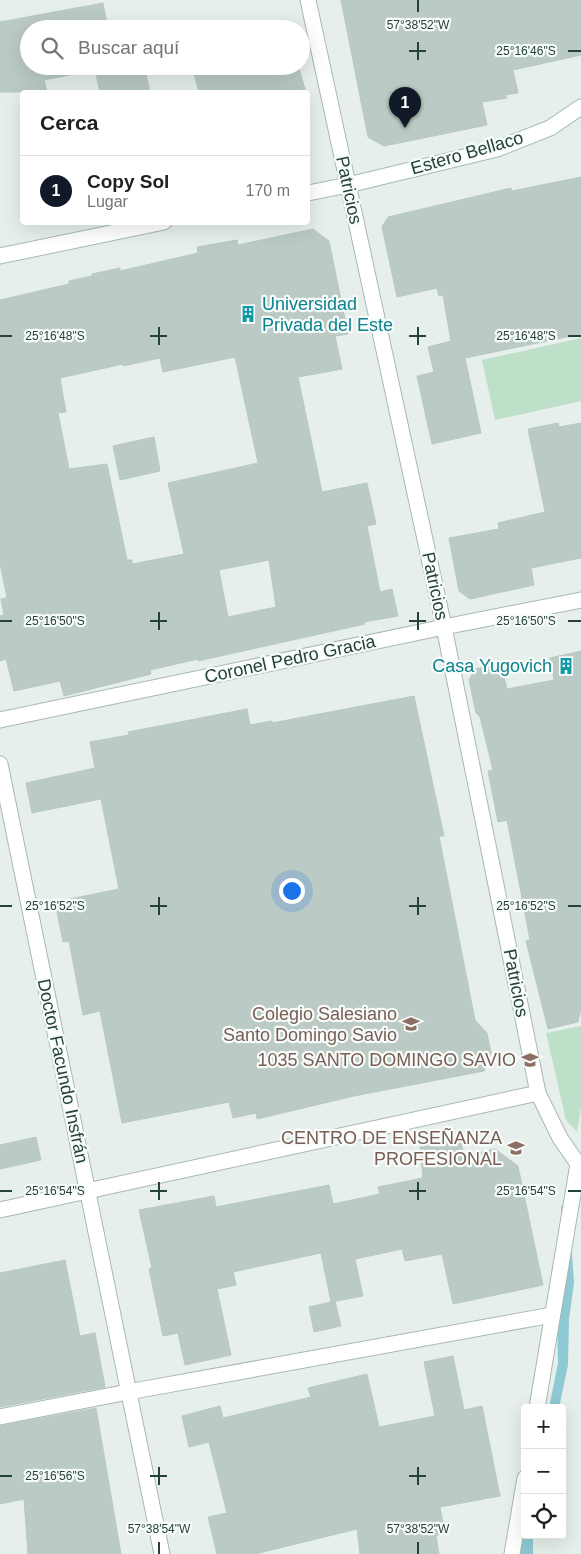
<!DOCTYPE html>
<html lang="es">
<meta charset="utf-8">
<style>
body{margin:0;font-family:Helvetica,sans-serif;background:#f6f6f6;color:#202124}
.controls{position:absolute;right:15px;bottom:15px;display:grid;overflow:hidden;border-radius:5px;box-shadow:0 5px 20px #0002}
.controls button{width:45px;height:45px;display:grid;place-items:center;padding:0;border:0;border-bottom:1px solid #e0e0e0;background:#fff;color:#202124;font:25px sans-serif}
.you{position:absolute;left:291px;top:890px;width:18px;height:18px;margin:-12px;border:4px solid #fff;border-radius:50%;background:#1a73e8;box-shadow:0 0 0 8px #1a73e833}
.badge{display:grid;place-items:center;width:32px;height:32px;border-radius:50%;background:#111827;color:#fff;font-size:16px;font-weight:700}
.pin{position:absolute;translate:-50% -41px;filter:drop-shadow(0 1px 2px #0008)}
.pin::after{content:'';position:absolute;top:26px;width:18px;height:15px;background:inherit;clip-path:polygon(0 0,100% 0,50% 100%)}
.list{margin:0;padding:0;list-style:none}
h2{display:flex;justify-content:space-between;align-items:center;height:65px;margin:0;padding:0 20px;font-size:21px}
h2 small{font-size:16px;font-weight:400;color:#757577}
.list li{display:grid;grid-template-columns:32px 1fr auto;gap:15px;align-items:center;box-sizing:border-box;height:70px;padding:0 20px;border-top:1px solid #e0e0e0}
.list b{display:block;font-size:19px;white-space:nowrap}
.list p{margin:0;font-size:16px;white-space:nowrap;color:#757577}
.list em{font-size:16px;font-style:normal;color:#757577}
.icon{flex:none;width:28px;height:28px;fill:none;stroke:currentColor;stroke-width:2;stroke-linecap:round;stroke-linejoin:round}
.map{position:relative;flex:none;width:581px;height:1554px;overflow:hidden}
.search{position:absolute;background:#fff;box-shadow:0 5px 20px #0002;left:20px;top:20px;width:290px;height:55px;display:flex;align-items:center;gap:12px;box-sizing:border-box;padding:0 18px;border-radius:28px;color:#757577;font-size:19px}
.panel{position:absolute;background:#fff;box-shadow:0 5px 20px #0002;left:20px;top:90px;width:290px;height:135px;border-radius:5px}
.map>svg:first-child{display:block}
.green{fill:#bfe0c8}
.water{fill:#8ec9d4}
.building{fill:#bbcac4;stroke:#b8c9c2;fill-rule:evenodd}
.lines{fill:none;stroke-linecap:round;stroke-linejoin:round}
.lane-casing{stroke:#a8b8b2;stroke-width:17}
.street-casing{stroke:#a8b8b2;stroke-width:17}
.secondary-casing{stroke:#a4bbb3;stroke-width:17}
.lane{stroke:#fff;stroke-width:15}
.street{stroke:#fff;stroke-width:15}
.secondary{stroke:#fff;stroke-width:15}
.ticks{fill:none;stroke:#24423a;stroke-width:2}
.labels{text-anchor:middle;stroke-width:4.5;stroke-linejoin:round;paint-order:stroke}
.street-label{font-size:18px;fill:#24423a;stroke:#f7fbf9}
.culture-label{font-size:18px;fill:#0d838f;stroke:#f7fbf9;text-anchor:start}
.education-label{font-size:18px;fill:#785e54;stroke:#f7fbf9;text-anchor:end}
.ticks-label{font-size:12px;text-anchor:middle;fill:#24423a;stroke:#f7fbf9;stroke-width:4.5;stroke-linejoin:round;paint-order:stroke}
</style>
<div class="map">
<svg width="581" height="1554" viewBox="0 0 581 1554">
<rect width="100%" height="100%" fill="#e6efeb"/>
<path class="green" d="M581,338V401L495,420L482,360Z
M581,1026V1107L577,1132L566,1120L546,1033Z"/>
<path class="water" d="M561,1206L572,1210L571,1240L574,1283L569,1319L568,1365L559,1408H549L558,1363L557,1317L562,1283Z
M525,1518V1535H533V1554H520Z"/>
<path class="building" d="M341,0H581V55L513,70L518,93L505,95L507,98L482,102L487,125L384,146L368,137Z
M103,3L108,29H29V66H144L150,92H100L95,70L44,80L47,92H0V22Z
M192,66H298L306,92H199Z
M581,177V334L465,358L481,433L432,444L417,376L434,372L428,347L451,341L443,295L439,296L437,288L397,297L382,227L388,217L511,188L512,191Z
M313,229L329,241L348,334L335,336L342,369L298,377L322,492L367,483L376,524L367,526L380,592L392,589L398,616L364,622L365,624L198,661V659L150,670L151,674L64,696L60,681L14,691L6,659L0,661V616L4,615L1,599L7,598L0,563V300L69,284V281L92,276V274L120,268V271L198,253L197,247L237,240L238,245ZM235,357L258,463L168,483L184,554L132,564V560H127L107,464L69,469L58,413L66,412L60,378L123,364V366L160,358L163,372ZM269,560L276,607L228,617L219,570Z
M558,423L559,427L581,423V558L531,568L534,585L470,599L459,591L449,538L499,529L498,523L545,512L528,429Z
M154,437L160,471L120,480L113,446Z
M581,651V1008L578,1022L548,1029L526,941L530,940L507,820L498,822L488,771L493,770L480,717L476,713L469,680L475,669L496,665L497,670L502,669L507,689L554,680L550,658Z
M414,696L444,836H439L475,1020L487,1033L491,1053L484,1071L354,1096L257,1119L256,1113L233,1118L229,1102L122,1123L100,1011L83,1015L69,941L63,942L55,902L119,889L101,799L32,813L26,783L95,768L90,742L129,735L128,732L247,709L250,725L272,721V723Z
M36,1137L41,1160L0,1169V1145Z
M460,1138L464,1156L495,1149L518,1166L543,1285L453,1304L442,1254L405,1261L402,1249L355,1259L363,1296L331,1302L321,1253L233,1272L236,1285L217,1289L231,1355L185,1365L178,1333L163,1336L149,1269L152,1268L139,1210L214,1196L216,1207L329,1185L333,1204L380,1194L378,1187L423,1178L420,1147Z
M65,1260L80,1336L95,1333L105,1387L0,1407V1273Z
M335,1301L341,1326L314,1332L309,1307Z
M453,1356L464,1410L482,1406L500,1496L440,1507L445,1534L436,1535L439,1554H360L357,1529L255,1554H217L208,1517L227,1513L209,1442L189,1447L182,1416L220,1406L223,1418L311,1397L308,1388L367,1374L379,1427L435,1416L424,1362Z
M96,1408L121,1554H28L24,1499L0,1504V1426Z"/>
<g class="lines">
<g class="lane-casing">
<path id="lane" d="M537,1408L578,1164
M0,1417L128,1392
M512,1554L525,1478"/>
</g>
<g class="street-casing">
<path id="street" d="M308,0L444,627L538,1093L560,1138L578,1164L581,1166
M0,720L444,627L581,600
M0,764L162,1554
M0,1210L538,1093
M128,1392L552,1315"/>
</g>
<g class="secondary-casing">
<path id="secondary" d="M308,193L348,185L497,149L550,128L581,107
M0,256L164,222"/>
</g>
<use href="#lane" class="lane"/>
<use href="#street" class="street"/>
<use href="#secondary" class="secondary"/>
</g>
<path class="ticks" d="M418,0V12M418,42V60M409,51H426M568,51H581M159,327V345M418,327V345M0,336H12M150,336H167M409,336H426M568,336H581M159,612V630M418,612V630M0,621H12M150,621H167M409,621H426M568,621H581M159,897V915M418,897V915M0,906H12M150,906H167M409,906H426M568,906H581M159,1182V1200M418,1182V1200M0,1191H12M150,1191H167M409,1191H426M568,1191H581M159,1467V1485M418,1467V1485M0,1476H12M150,1476H167M409,1476H426M159,1542V1554M418,1542V1554"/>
<defs>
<g id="building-bare" transform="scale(1.35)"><path d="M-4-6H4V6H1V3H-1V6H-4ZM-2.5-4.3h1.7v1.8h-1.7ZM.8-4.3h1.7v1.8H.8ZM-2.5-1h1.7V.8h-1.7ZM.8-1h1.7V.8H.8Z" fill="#0f9aa8" stroke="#f7fbf9" stroke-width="2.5" paint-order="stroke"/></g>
<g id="school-bare" transform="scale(1.35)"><path d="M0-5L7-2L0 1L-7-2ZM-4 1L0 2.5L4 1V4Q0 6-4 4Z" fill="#8d6e63" stroke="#f7fbf9" stroke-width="2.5" paint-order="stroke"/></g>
</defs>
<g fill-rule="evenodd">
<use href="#building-bare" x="248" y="314"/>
<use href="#building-bare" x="566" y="666"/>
<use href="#school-bare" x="411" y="1024"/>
<use href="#school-bare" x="530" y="1060"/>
<use href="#school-bare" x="516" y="1148"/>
</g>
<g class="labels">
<g class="street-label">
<text transform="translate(467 153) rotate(-16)" y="6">Estero Bellaco</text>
<text transform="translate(349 190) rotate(78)" y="6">Patricios</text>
<text transform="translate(435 586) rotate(78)" y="6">Patricios</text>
<text transform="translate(290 659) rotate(-12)" y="6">Coronel Pedro Gracia</text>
<text transform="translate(516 983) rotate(79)" y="6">Patricios</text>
<text transform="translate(63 1071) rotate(78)" y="6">Doctor Facundo Insfrán</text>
</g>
<g class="culture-label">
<text x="262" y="310">Universidad<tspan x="262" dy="21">Privada del Este</tspan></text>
<text x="552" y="672" text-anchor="end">Casa Yugovich</text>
</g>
<g class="education-label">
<text x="397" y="1020">Colegio Salesiano<tspan x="397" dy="21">Santo Domingo Savio</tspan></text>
<text x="516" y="1066">1035 SANTO DOMINGO SAVIO</text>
<text x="502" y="1144">CENTRO DE ENSEÑANZA<tspan x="502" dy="21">PROFESIONAL</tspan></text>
</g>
</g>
<g class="ticks-label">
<text x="418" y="29">57°38'52"W</text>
<text x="526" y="55">25°16'46"S</text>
<text x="55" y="340">25°16'48"S</text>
<text x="526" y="340">25°16'48"S</text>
<text x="55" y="625">25°16'50"S</text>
<text x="526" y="625">25°16'50"S</text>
<text x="55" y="910">25°16'52"S</text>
<text x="526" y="910">25°16'52"S</text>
<text x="55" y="1195">25°16'54"S</text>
<text x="526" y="1195">25°16'54"S</text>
<text x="55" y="1480">25°16'56"S</text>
<text x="159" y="1533">57°38'54"W</text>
<text x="418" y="1533">57°38'52"W</text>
</g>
</svg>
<div class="controls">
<button>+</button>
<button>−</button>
<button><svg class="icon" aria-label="locate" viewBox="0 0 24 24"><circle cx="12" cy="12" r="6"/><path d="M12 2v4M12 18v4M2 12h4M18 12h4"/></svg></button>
</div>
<div class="you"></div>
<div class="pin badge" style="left:405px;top:128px">1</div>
<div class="search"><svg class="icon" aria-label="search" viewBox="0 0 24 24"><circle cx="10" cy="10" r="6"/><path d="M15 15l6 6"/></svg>Buscar aquí</div>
<section class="panel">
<h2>Cerca<small></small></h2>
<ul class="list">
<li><span class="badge">1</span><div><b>Copy Sol</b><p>Lugar</p></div><em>170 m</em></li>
</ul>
</section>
</div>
